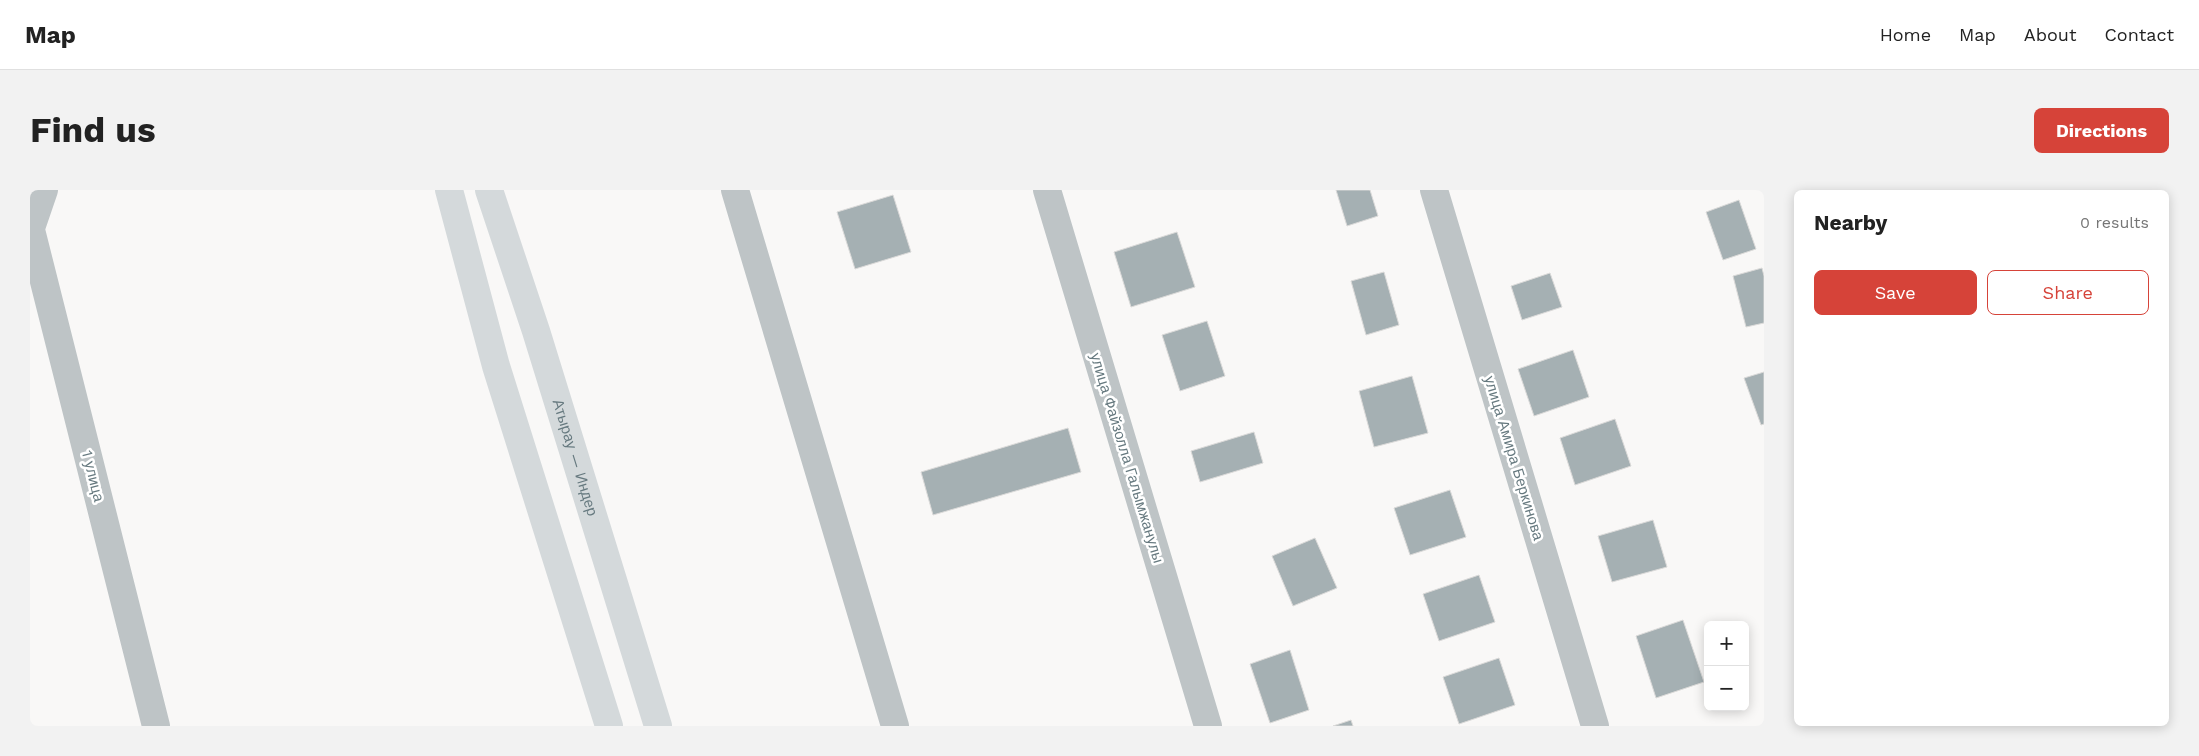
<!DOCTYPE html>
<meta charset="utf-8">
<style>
body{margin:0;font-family:"Work Sans",sans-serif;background:#f2f2f2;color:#222}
.controls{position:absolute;right:15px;bottom:15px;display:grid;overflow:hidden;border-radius:8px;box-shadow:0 2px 12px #0003}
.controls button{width:45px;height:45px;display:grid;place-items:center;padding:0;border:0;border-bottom:1px solid #e0e0e0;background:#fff;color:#222;font:25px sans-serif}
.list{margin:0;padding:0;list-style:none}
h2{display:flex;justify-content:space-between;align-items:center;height:65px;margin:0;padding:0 20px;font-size:21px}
h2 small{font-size:16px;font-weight:400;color:#767676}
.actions{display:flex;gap:10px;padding:15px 20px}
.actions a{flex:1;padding:11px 0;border:1px solid #d64339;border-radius:8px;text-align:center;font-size:18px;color:#d64339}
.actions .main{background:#d64339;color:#fff}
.map{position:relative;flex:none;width:1734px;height:536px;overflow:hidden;border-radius:8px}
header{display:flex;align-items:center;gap:30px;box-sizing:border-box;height:70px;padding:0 25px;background:#fff;border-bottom:1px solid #e0e0e0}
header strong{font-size:24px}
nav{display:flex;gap:28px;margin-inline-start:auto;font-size:18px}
.intro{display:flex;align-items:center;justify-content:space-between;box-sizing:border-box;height:120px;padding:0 30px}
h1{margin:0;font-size:35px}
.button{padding:12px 22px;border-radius:8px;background:#d64339;color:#fff;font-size:18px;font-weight:700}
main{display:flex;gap:30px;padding:0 30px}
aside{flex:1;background:#fff;border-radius:8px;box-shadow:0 2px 12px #0003}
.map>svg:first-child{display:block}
.building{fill:#a5b0b3;stroke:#dbdad9}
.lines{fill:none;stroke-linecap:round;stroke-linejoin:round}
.minor{stroke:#bec4c6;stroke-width:28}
.major{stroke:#d4d9db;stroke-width:28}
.labels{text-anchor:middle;stroke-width:5;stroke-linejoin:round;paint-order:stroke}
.street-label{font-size:15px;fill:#66797f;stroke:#fff}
</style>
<header>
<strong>Map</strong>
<nav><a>Home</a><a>Map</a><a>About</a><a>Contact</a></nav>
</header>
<div class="intro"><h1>Find us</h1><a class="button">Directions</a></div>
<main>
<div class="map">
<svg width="1734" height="536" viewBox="0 0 1734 536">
<rect width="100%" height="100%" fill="#f9f8f7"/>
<path class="building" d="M1306,0H1340L1348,26L1317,36Z
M863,5L881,62L825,79L807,22Z
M1709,10L1726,59L1693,70L1676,22Z
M1147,42L1165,97L1101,117L1084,62Z
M1732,78L1734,86V133L1716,137L1703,86Z
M1354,82L1369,135L1336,145L1321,91Z
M1520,83L1532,117L1492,130L1481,96Z
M1177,131L1195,186L1150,201L1132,145Z
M1543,160L1559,207L1504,226L1488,179Z
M1734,182V234L1731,235L1714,188Z
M1382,186L1398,243L1344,257L1329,201Z
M1585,229L1601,276L1545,295L1530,248Z
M1038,238L1051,282L903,325L891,282Z
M1224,242L1233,273L1170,292L1161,261Z
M1420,300L1436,347L1380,365L1364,318Z
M1623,330L1637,377L1582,392L1568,346Z
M1285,348L1307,398L1263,416L1242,366Z
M1449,385L1465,432L1409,451L1393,404Z
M1653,430L1674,492L1626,508L1606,446Z
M1260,460L1279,520L1240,533L1220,474Z
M1469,468L1485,515L1429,534L1413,487Z
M1321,530L1323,536H1303Z"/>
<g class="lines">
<path class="minor" d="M705,0L865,536
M1017,0L1178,536
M1404,0L1565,536
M0,36L126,536
M1,38L14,0"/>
<g class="major">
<path d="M419,0L466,176L579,536"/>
<path id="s1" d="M459,0L506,141L628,536"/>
</g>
</g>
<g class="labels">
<g class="street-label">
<text dy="5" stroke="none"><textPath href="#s1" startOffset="281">Атырау — Индер</textPath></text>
<text transform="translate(1097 268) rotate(73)" y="5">улица Файзолла Галымжанулы</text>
<text transform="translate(1484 268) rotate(73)" y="5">улица Амира Беркинова</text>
<text transform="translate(63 286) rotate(76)" y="5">1 улица</text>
</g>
</g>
</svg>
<div class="controls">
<button>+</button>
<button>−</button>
</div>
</div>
<aside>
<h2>Nearby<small>0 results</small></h2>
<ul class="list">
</ul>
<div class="actions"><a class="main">Save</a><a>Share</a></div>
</aside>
</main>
